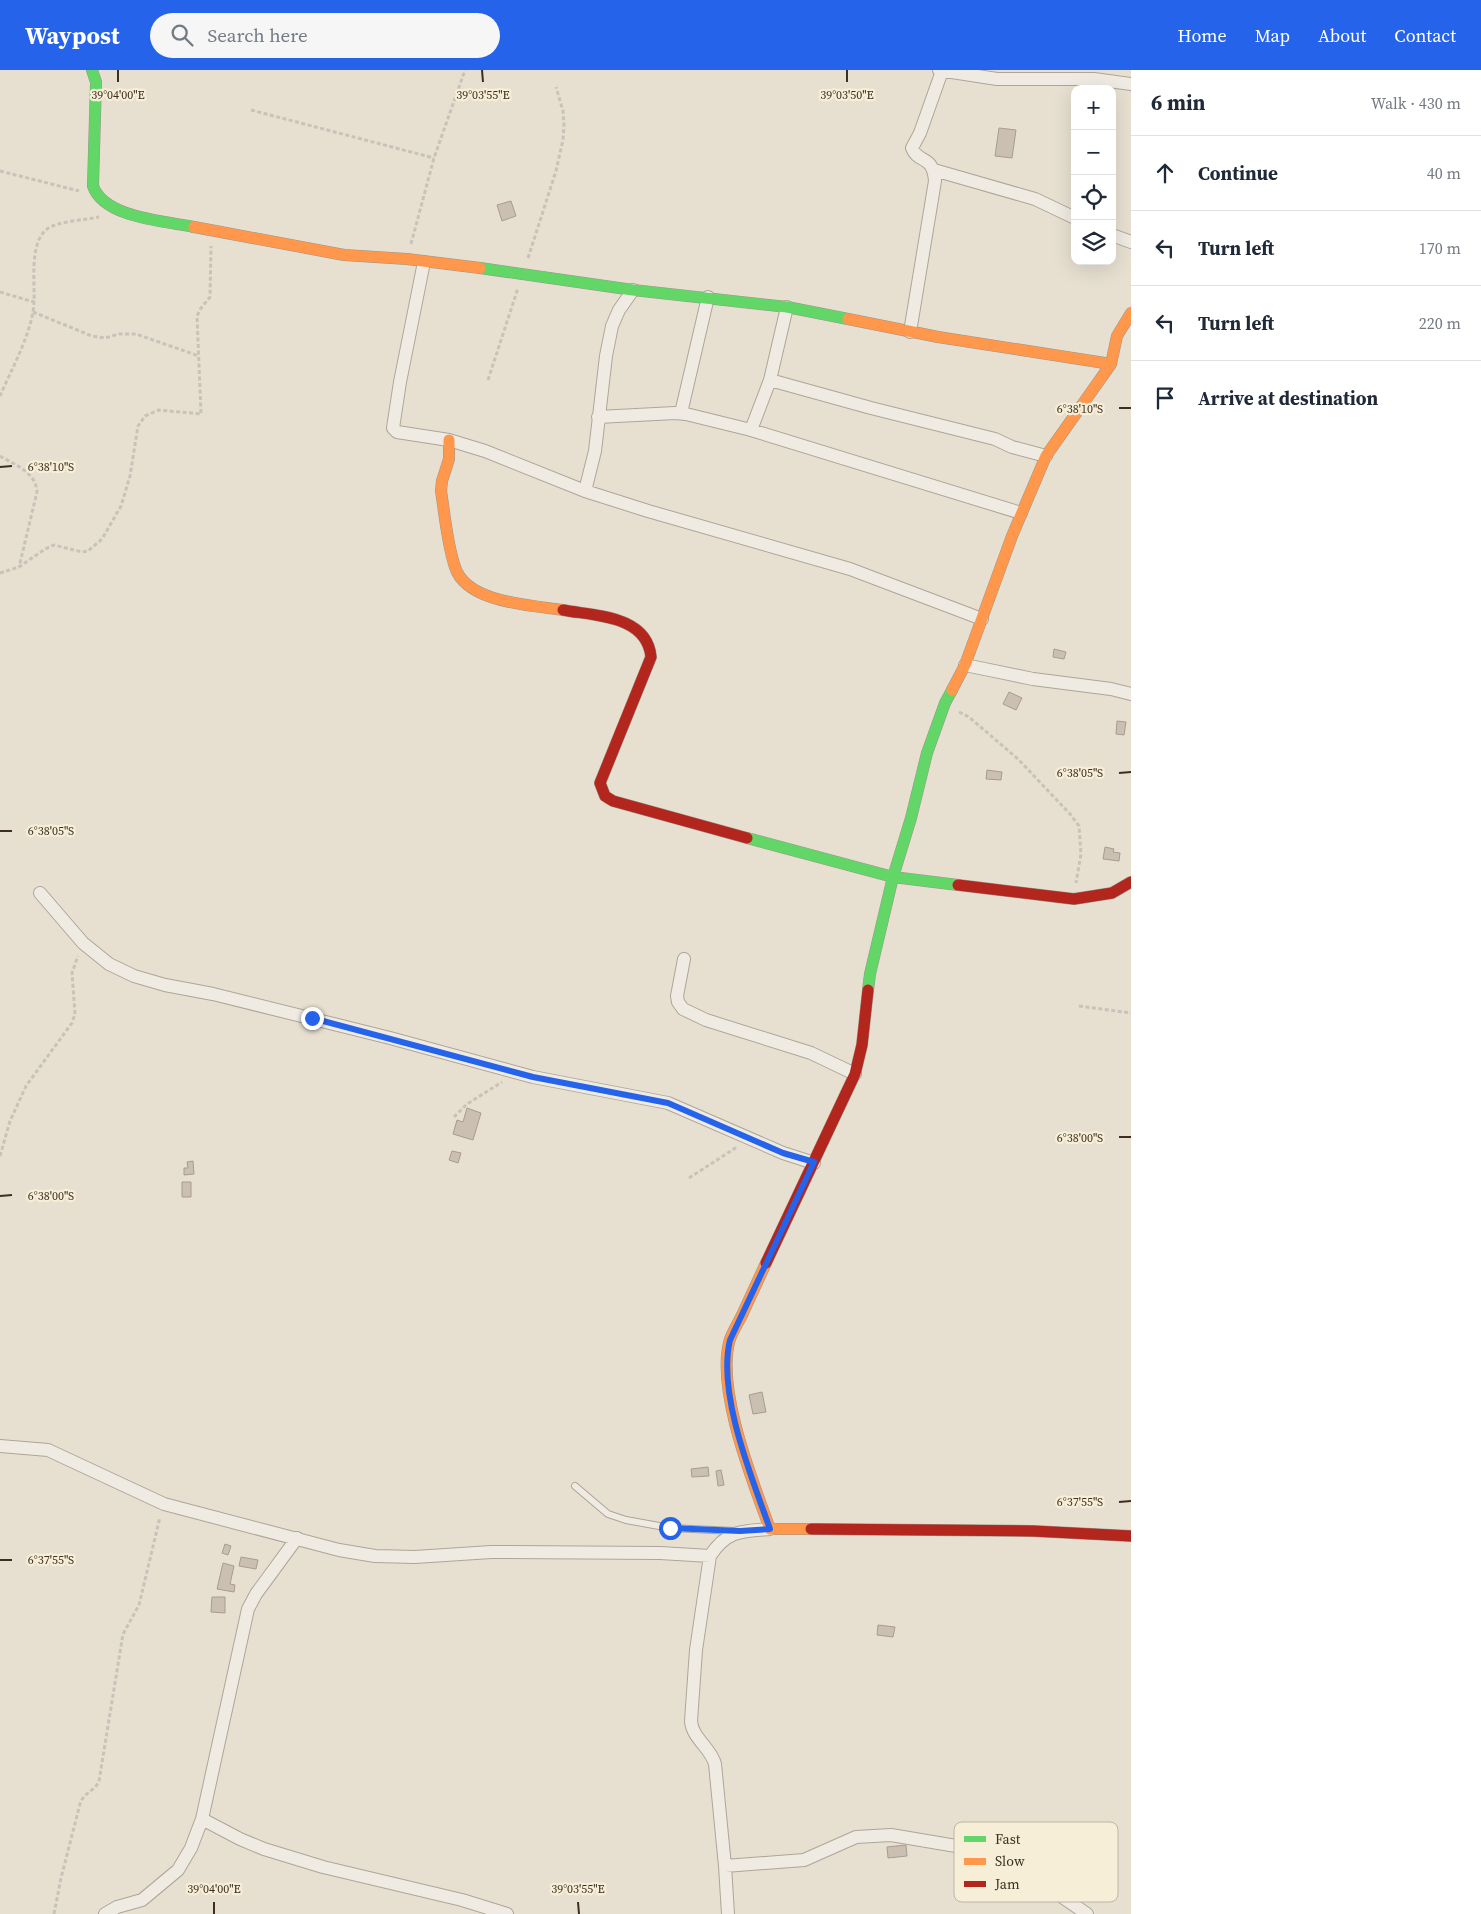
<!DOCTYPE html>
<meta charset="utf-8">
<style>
body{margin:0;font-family:"Source Serif 4",serif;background:#f6f6f7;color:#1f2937}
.controls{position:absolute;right:15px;top:15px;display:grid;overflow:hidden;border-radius:10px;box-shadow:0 5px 20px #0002}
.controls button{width:45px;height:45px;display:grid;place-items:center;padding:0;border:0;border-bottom:1px solid #e0e1e3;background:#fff;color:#1f2937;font:25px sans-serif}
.stop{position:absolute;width:15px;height:15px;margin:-11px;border:4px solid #2563eb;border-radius:50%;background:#fff}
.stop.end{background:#2563eb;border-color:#fff;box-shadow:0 1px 5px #0008}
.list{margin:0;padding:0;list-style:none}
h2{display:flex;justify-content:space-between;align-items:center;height:65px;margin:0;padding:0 20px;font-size:21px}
h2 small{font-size:16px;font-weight:400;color:#747a83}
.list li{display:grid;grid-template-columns:32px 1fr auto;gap:15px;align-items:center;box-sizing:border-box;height:75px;padding:0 20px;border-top:1px solid #e0e1e3}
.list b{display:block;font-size:19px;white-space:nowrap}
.list em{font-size:16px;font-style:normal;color:#747a83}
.icon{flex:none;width:28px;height:28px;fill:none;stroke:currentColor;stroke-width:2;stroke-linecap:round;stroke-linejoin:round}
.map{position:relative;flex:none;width:1131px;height:1844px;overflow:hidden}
header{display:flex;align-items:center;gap:30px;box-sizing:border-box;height:70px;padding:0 25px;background:#2563eb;color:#fff}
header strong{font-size:24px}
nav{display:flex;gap:28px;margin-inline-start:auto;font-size:18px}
.search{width:350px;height:45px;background:#f6f6f7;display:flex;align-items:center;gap:12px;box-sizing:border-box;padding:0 18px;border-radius:28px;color:#747a83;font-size:19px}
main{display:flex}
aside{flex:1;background:#fff}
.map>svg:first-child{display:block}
.building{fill:#cbbfb2;stroke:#a89c90}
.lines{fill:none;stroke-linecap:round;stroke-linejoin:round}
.lane-casing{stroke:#ada599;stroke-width:8}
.street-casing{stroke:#ada599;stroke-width:14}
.fast-casing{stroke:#9c958a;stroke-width:12}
.slow-casing{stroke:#9c958a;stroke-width:12}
.jam-casing{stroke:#9c958a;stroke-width:12}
.path{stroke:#c8c2b9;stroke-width:3;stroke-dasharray:4 2.5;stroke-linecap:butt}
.lane{stroke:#efebe3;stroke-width:6}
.street{stroke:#efebe3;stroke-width:12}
.fast{stroke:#63d668;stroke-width:11}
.slow{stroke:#ff974d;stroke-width:11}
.jam{stroke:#b3261e;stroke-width:11}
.route{stroke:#2563eb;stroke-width:6}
.ticks{fill:none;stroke:#3d2e20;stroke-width:2}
.key{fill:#f7eed8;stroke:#bfb4a1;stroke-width:1}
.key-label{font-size:14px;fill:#3d2e20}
.ticks-label{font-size:12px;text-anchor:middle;fill:#3d2e20;stroke:#f7eed8;stroke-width:4.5;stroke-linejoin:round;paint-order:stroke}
</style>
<header>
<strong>Waypost</strong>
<div class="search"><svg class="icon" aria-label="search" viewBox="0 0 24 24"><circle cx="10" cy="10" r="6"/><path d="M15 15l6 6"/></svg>Search here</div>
<nav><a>Home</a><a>Map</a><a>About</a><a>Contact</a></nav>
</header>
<main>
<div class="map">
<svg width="1131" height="1844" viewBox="0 0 1131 1844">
<rect width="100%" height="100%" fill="#e7e0d1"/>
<path class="building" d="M999,58L1016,60L1012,88L995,86Z
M511,131L516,146L502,151L497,135Z
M1054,579L1066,582L1064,589L1053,587Z
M1009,622L1022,628L1016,640L1003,634Z
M1117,651L1126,652L1124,665L1116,664Z
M987,700L1002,702L1001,710L986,709Z
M1105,777L1114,779L1113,782L1120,783L1119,791L1103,789Z
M467,1038L481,1043L473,1070L453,1064L457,1050L463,1052Z
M452,1081L461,1083L458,1093L449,1090Z
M193,1091L194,1104L184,1105V1098H188L187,1092Z
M182,1112H191V1127H182Z
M762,1322L766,1342L753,1344L749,1325Z
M708,1397L709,1406L692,1407L691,1399Z
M721,1400L724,1415L718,1416L716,1401Z
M225,1474L231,1476L228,1485L222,1483Z
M241,1487L258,1490L256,1499L239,1496Z
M223,1493L234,1496L230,1514L235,1515L234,1522L217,1519Z
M212,1527H225V1543L211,1542Z
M878,1555L895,1557L893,1567L877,1565Z
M906,1775L907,1786L888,1788L887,1777Z"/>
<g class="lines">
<g class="lane-casing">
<path id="lane" d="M575,1416L608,1444L626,1450L670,1458L735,1461"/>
</g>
<g class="street-casing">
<path id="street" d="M939,0L997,9H1094L1131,14
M934,100L1035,129L1075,148
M1112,165L1131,172
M424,192L400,312L393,358L397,362L449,370L485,381L585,421L648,441L850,499L982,549
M910,262L935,111C933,84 918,94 912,78L920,63L942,1
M770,310L871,338L995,369L1012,377L1046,386
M681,343L708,227
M598,347L675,343L686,344L751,360L1021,443
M751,360L770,310L787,237
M585,421L595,381L606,286L612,256L619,240L633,220
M965,595L1033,609L1111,619L1131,624
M40,823L83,873L109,894L134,906L165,915L213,924L390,968L533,1007L668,1033L783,1083L814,1093
M684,889L677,926L678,932L683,939L706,950L811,983L855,1004
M0,1376L48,1380L164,1434L339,1480L375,1486L415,1487L491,1482L660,1483L710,1486C727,1460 742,1461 770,1459
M710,1486L696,1580L691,1651C692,1668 711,1678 715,1694L725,1796L728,1844
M202,1749L240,1769L264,1779L323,1797L462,1830L507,1844
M725,1796L804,1790L856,1767L891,1765L968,1778L991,1786L1039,1811L1087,1844
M105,1844L117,1837L142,1830L178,1800L191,1778L202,1749L248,1539L256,1524L297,1468"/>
</g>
<g class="fast-casing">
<path id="fast" d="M92,0L96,12L93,116C104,148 165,151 194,157
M480,198L633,220L787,237L848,249
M747,768L893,807L958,815
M868,920L870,904L893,807L911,748L927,683L945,633L952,620"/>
</g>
<g class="slow-casing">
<path id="slow" d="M194,157L344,185L407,189L480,198
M848,249L938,267L1111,294
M449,370V389L442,411L441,421C445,446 447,473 455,497C466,533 531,535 563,540
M952,620L965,595L1012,466L1046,386L1111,294L1117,266L1131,243
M766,1193C758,1210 750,1228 742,1245C738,1253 733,1261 730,1269C715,1318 753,1412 770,1459H811"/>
</g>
<g class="jam-casing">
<path id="jam" d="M563,540C594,546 647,545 651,587L600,713L605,726L613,731L747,768
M958,815L1074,829L1112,823L1131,812
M766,1193L855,1004L862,975L868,920
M811,1459L1033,1461L1131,1466"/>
</g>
<path class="path" d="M251,40L434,88
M0,101L79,121
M411,174L434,88L465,0
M528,188L556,101L563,70L564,56L563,41L556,17
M0,222L34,232
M33,242L92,266L105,268L119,264H136L199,286
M488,310L518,218
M0,326C12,298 32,263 34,233C35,212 29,173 47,159C58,151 85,150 99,147
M0,386C15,395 36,402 37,422L19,497
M0,503L19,497L45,479L54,475L82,482L88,481L102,469L121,436L130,406L138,356L145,346L159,340L201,344L197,246L201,238L210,227L211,176
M959,642L969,647L1018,689L1070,744L1079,756L1081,784L1076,813
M1079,936L1131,943
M454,1047L467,1034L502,1012
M0,1086L10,1051L26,1016L72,953L75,944L72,903L78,886
M689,1108L737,1077
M54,1844L61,1808L80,1734C83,1723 95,1721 99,1711L123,1564L139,1535L160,1447"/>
<use href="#lane" class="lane"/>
<use href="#street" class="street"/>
<use href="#fast" class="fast"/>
<use href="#slow" class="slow"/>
<use href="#jam" class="jam"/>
</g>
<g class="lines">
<path class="route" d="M312,948L533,1007L668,1033L783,1083L814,1092L730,1270C717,1324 752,1408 770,1459L740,1461L670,1458"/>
</g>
<path class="ticks" d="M118,0V12M482,0L483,12M847,0V12M1119,338H1131M0,397L12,396M1119,703L1131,702M0,761H12M1119,1067H1131M0,1126L12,1125M1119,1432L1131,1431M0,1490H12M214,1832V1844M578,1832L579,1844"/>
<rect x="954" y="1752" width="164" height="80" rx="8" class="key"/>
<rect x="964" y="1766" width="22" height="6" fill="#63d668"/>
<rect x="964" y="1788" width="22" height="7" fill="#ff974d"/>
<rect x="964" y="1811" width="22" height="6" fill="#b3261e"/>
<g class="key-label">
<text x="995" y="1774">Fast</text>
<text x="995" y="1796">Slow</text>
<text x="995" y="1819">Jam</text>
</g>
<g class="ticks-label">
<text x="118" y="29">39°04'00"E</text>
<text x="483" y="29">39°03'55"E</text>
<text x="847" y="29">39°03'50"E</text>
<text x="1080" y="343">6°38'10"S</text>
<text x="51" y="401">6°38'10"S</text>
<text x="1080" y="707">6°38'05"S</text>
<text x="51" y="765">6°38'05"S</text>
<text x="1080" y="1072">6°38'00"S</text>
<text x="51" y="1130">6°38'00"S</text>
<text x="1080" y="1436">6°37'55"S</text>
<text x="51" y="1494">6°37'55"S</text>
<text x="214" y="1823">39°04'00"E</text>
<text x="578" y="1823">39°03'55"E</text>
</g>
</svg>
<div class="controls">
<button>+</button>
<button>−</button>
<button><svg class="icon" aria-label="locate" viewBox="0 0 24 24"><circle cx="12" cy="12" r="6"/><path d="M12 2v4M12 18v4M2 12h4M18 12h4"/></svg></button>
<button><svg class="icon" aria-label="layers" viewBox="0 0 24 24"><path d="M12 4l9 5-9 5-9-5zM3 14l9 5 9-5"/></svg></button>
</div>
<div class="stop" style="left:670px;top:1458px"></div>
<div class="stop end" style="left:312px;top:948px"></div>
</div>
<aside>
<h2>6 min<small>Walk · 430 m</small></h2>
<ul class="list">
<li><svg class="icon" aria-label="ahead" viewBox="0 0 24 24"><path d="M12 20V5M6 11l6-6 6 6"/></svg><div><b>Continue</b></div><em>40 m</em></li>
<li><svg class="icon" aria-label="left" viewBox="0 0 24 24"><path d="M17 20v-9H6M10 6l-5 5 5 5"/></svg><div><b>Turn left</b></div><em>170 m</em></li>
<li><svg class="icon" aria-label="left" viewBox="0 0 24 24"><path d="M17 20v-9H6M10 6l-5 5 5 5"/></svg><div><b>Turn left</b></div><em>220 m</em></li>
<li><svg class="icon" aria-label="arrive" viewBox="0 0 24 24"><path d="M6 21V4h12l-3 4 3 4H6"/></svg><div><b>Arrive at destination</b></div></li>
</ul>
</aside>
</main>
